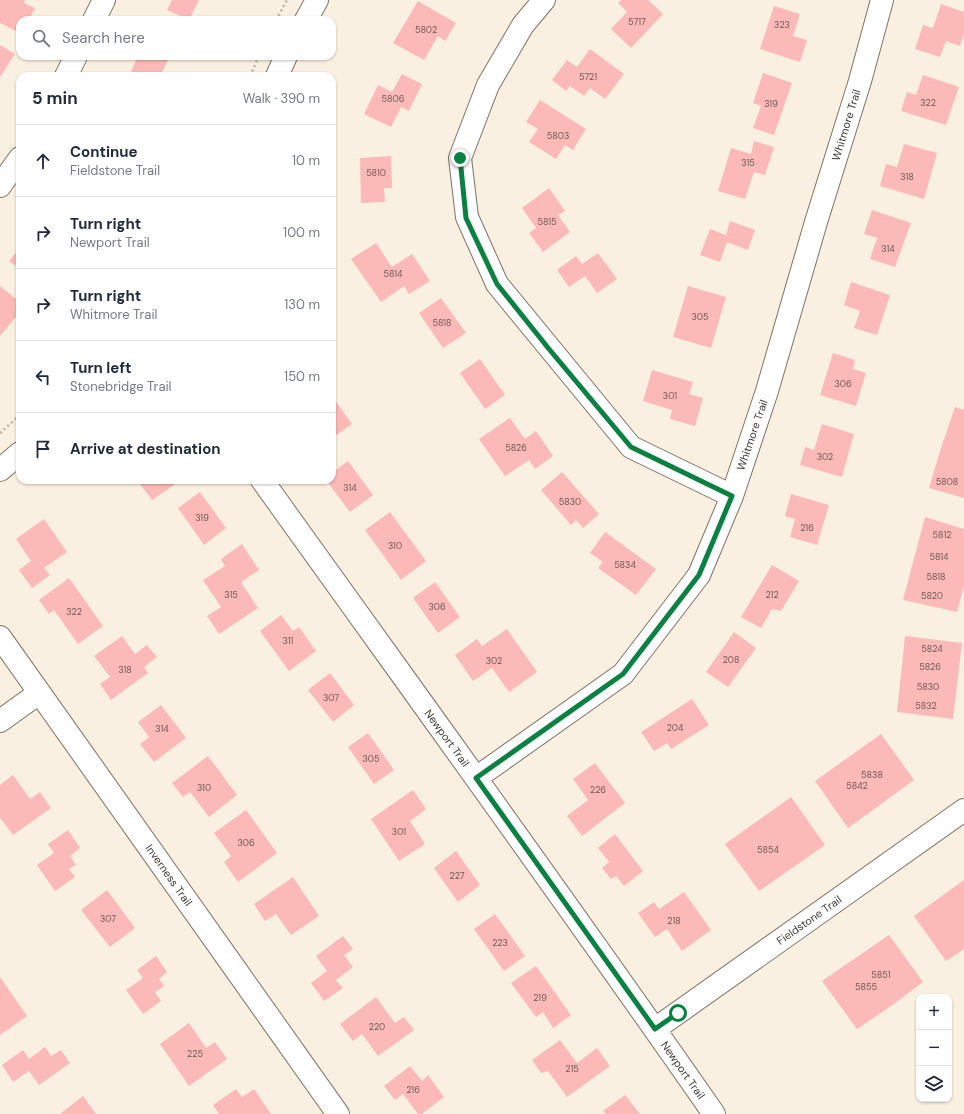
<!DOCTYPE html>
<meta charset="utf-8">
<style>
body{margin:0;font-family:"DM Sans",sans-serif;background:#f2f2f3;color:#1f2937}
.controls{position:absolute;right:12px;bottom:12px;display:grid;overflow:hidden;border-radius:8px;box-shadow:0 1px 3px #0004}
.controls button{width:36px;height:36px;display:grid;place-items:center;padding:0;border:0;border-bottom:1px solid #e0e1e3;background:#fff;color:#1f2937;font:20px sans-serif}
.stop{position:absolute;width:12px;height:12px;margin:-9px;border:3px solid #0b8043;border-radius:50%;background:#fff}
.stop.end{background:#0b8043;border-color:#fff;box-shadow:0 1px 4px #0008}
.list{margin:0;padding:0;list-style:none}
h2{display:flex;justify-content:space-between;align-items:center;height:52px;margin:0;padding:0 16px;font-size:17px}
h2 small{font-size:13px;font-weight:400;color:#747a83}
.list li{display:grid;grid-template-columns:26px 1fr auto;gap:12px;align-items:center;box-sizing:border-box;height:72px;padding:0 16px;border-top:1px solid #e0e1e3}
.list b{display:block;font-size:15px;white-space:nowrap}
.list p{margin:0;font-size:13px;white-space:nowrap;color:#747a83}
.list em{font-size:13px;font-style:normal;color:#747a83}
.icon{flex:none;width:22px;height:22px;fill:none;stroke:currentColor;stroke-width:2;stroke-linecap:round;stroke-linejoin:round}
.map{position:relative;flex:none;width:964px;height:1114px;overflow:hidden}
.search{position:absolute;background:#fff;box-shadow:0 1px 3px #0004;left:16px;top:16px;width:320px;height:44px;display:flex;align-items:center;gap:10px;box-sizing:border-box;padding:0 14px;border-radius:12px;color:#747a83;font-size:15px}
.panel{position:absolute;background:#fff;box-shadow:0 1px 3px #0004;left:16px;top:72px;width:320px;height:412px;border-radius:12px}
.map>svg:first-child{display:block}
.building{fill:#fbb9b8}
.lines{fill:none;stroke-linecap:round;stroke-linejoin:round}
.minor-casing{stroke:#7c7366;stroke-width:24}
.path{stroke:#bab2a7;stroke-width:2.5;stroke-dasharray:2 3;stroke-linecap:butt}
.minor{stroke:#fff;stroke-width:22}
.route{stroke:#0b8043;stroke-width:5}
.labels{text-anchor:middle;stroke-width:3.5;stroke-linejoin:round;paint-order:stroke}
.number-label{font-size:9px;fill:#6c5955}
.street-label{font-size:11px;fill:#3d3934;stroke:#fefefe}
</style>
<div class="map">
<svg width="964" height="1114" viewBox="0 0 964 1114">
<rect width="100%" height="100%" fill="#faf0e1"/>
<path class="building" d="M0,0H25L24,3L35,8L29,20H20V33L0,23Z
M172,0H199L189,20L167,10Z
M621,0H648L663,14L631,48L611,29L627,12L618,3Z
M418,1L456,23L445,41L438,36L424,60L393,43Z
M941,4L964,12V34L960,46L946,41L940,57L915,49L923,25L933,28Z
M774,6L800,14L793,36L807,40L800,62L760,49Z
M0,45L15,54L0,77Z
M590,49L624,74L605,99L590,88L584,96L570,86L566,91L552,80L567,60L577,67Z
M138,56H170L160,76H129Z
M763,73L792,83L774,135L753,128L761,106L753,103Z
M402,74L422,84L409,111L401,107L391,127L364,114L378,85L392,92Z
M923,75L959,87L946,125L901,111L907,92L916,95Z
M540,100L586,129L573,150L565,145L556,159L529,142L538,129L526,122Z
M754,141L774,147L765,175L754,172L745,199L718,191L731,148L751,154Z
M904,144L937,153L924,199L880,186L886,164L897,167Z
M391,156L392,188H384L385,202L361,203L360,158Z
M549,188L565,211L558,215L570,232L543,252L529,233L536,228L522,208Z
M872,210L911,223L895,267L870,259L877,238L864,234Z
M730,221L755,230L748,250L727,242L720,262L700,255L710,229L726,235Z
M376,243L392,267L412,254L430,281L409,294L404,286L381,302L351,259Z
M19,249L20,250V269L9,261Z
M598,253L617,279L597,293L585,276L569,287L557,270L576,256L582,264Z
M851,282L890,295L877,335L854,328L860,311L844,305Z
M0,286L20,302V312L0,336Z
M688,286L726,297L711,348L673,337Z
M441,298L466,333L443,348L419,313Z
M833,353L855,360L853,369L866,373L856,406L820,395Z
M480,359L505,395L485,409L460,373Z
M652,370L693,382L689,394L703,398L695,426L670,419L672,410L643,401Z
M332,396L352,424L332,438Z
M955,407L964,410V498L929,488L941,448Z
M510,418L525,439L536,431L553,456L535,469L529,460L505,476L479,439Z
M822,424L854,434L842,477L800,465L805,447L814,450Z
M348,461L373,495L350,512L326,480H332V473Z
M562,472L599,514L583,528L576,520L571,525L541,490Z
M137,480H181L152,500Z
M200,492L226,528L204,545L178,508Z
M791,494L829,505L817,545L790,537L795,519L785,516Z
M390,512L426,561L401,580L365,530Z
M925,517L964,529V586L957,612L903,600Z
M44,519L67,552L44,568L50,575L32,588L19,570L31,561L16,539Z
M605,532L656,569L636,595L598,568L603,562L590,553Z
M242,544L259,570L241,582L258,608L219,634L207,616L221,607L203,580L225,566L221,559Z
M772,565L799,581L781,611L772,609L761,628L741,617Z
M69,578L103,626L78,644L54,610L49,614L39,600Z
M435,582L460,617L438,633L413,598Z
M281,615L293,631L299,627L316,651L289,671L260,631Z
M507,629L537,672L509,692L492,668L473,681L455,655L477,639L482,646Z
M734,632L756,648L728,687L706,672Z
M122,636L135,654L147,645L157,657L144,667L148,673L111,700L100,684L110,677L94,656Z
M905,636L962,643L953,719L897,712Z
M330,673L354,705L333,722L308,690Z
M692,699L709,725L671,749L667,743L654,751L641,732Z
M161,705L186,738L154,762L140,744L149,737L138,722Z
M368,733L394,770L374,784L348,747Z
M881,734L914,780L848,828L815,781Z
M208,756L237,795L209,817L190,792L183,797L172,783Z
M595,763L625,803L582,836L567,816L588,800L573,779Z
M13,775L30,799L40,792L51,808L13,835L0,818V785Z
M413,790L426,809L410,821L425,844L399,861L371,819Z
M791,797L825,845L759,891L725,844Z
M246,810L277,853L238,882L224,862L231,856L214,833Z
M68,830L80,848L70,856L76,865L69,869L75,877L55,891L37,865L54,853L48,844Z
M615,834L643,871L624,886L616,876L611,879L602,868L609,862L598,848Z
M456,851L480,885L458,902L434,868Z
M293,877L319,916L291,935L276,914L265,921L254,904Z
M964,880V949L946,961L914,916Z
M107,890L135,928L110,947L81,910Z
M684,892L711,930L682,951L667,929L655,937L638,913L654,902L659,909Z
M495,914L525,956L504,971L474,929Z
M889,935L923,982L891,1006L857,1029L822,981Z
M343,936L353,949L344,955L353,967L336,980L343,988L324,1001L311,983L327,971L316,956Z
M156,956L167,972L159,979L164,986L155,992L161,1001L143,1014L126,990L143,978L137,970Z
M536,966L571,1015L553,1028L543,1012L536,1017L511,983Z
M0,977L27,1016L0,1035Z
M376,997L395,1023L404,1017L414,1030L378,1056L362,1034L353,1041L340,1024Z
M189,1023L206,1048L215,1042L227,1059L189,1086L160,1044Z
M560,1040L577,1063L597,1048L610,1066L567,1097L548,1071L541,1073L532,1060Z
M45,1047L51,1056L61,1050L70,1063L39,1085L29,1071L13,1082L2,1065L23,1050L29,1059Z
M410,1066L422,1081L428,1075L444,1097L422,1114H418L403,1094L395,1100L384,1086Z
M236,1089L242,1097L254,1089L271,1114H219L213,1105Z
M625,1095L640,1114H606L603,1111Z
M83,1096L96,1114H60Z"/>
<g class="lines">
<g class="minor-casing">
<path id="minor" d="M544,0L523,25L488,85L460,158L467,217L497,284L631,447L732,496
M94,20L104,0
M306,20L317,0
M66,76L76,56
M277,76L286,56
M0,186L20,158
M0,470L20,453
M262,480C413,691 566,901 714,1114
M0,637L338,1114
M0,721L39,693
M476,778L623,674L699,575L732,496L767,391L816,222L860,81L882,0
M655,1029L964,810"/>
</g>
<path class="path" d="M276,20L287,0
M250,76L259,56
M0,433L20,415"/>
<use href="#minor" class="minor"/>
</g>
<g class="lines">
<path class="route" d="M460,158L466,218L497,284L549,349L631,447L732,496L699,575L623,674L476,778L655,1029L678,1013"/>
</g>
<g class="labels">
<g class="number-label">
<text x="637" y="25">5717</text>
<text x="782" y="28">323</text>
<text x="426" y="33">5802</text>
<text x="588" y="80">5721</text>
<text x="393" y="102">5806</text>
<text x="928" y="106">322</text>
<text x="771" y="107">319</text>
<text x="558" y="139">5803</text>
<text x="748" y="166">315</text>
<text x="376" y="176">5810</text>
<text x="907" y="180">318</text>
<text x="547" y="225">5815</text>
<text x="888" y="252">314</text>
<text x="393" y="277">5814</text>
<text x="700" y="320">305</text>
<text x="442" y="326">5818</text>
<text x="843" y="387">306</text>
<text x="670" y="399">301</text>
<text x="516" y="451">5826</text>
<text x="825" y="460">302</text>
<text x="947" y="485">5808</text>
<text x="350" y="491">314</text>
<text x="570" y="505">5830</text>
<text x="202" y="521">319</text>
<text x="807" y="531">216</text>
<text x="942" y="538">5812</text>
<text x="395" y="549">310</text>
<text x="939" y="560">5814</text>
<text x="625" y="568">5834</text>
<text x="936" y="580">5818</text>
<text x="231" y="598">315</text>
<text x="772" y="598">212</text>
<text x="932" y="599">5820</text>
<text x="437" y="610">306</text>
<text x="74" y="615">322</text>
<text x="288" y="644">311</text>
<text x="932" y="652">5824</text>
<text x="731" y="663">208</text>
<text x="494" y="664">302</text>
<text x="930" y="670">5826</text>
<text x="125" y="673">318</text>
<text x="928" y="690">5830</text>
<text x="331" y="701">307</text>
<text x="926" y="709">5832</text>
<text x="675" y="731">204</text>
<text x="162" y="732">314</text>
<text x="371" y="762">305</text>
<text x="872" y="778">5838</text>
<text x="857" y="789">5842</text>
<text x="204" y="791">310</text>
<text x="598" y="793">226</text>
<text x="399" y="835">301</text>
<text x="246" y="846">306</text>
<text x="768" y="853">5854</text>
<text x="457" y="879">227</text>
<text x="108" y="922">307</text>
<text x="674" y="924">218</text>
<text x="500" y="946">223</text>
<text x="881" y="978">5851</text>
<text x="866" y="990">5855</text>
<text x="540" y="1001">219</text>
<text x="377" y="1030">220</text>
<text x="195" y="1057">225</text>
<text x="572" y="1072">215</text>
<text x="413" y="1093">216</text>
</g>
<g class="street-label">
<text transform="translate(846 125) rotate(-73)" y="4">Whitmore Trail</text>
<text transform="translate(752 435) rotate(-71)" y="4">Whitmore Trail</text>
<text transform="translate(447 738) rotate(54)" y="4">Newport Trail</text>
<text transform="translate(169 875) rotate(55)" y="4">Inverness Trail</text>
<text transform="translate(809 920) rotate(-35)" y="4">Fieldstone Trail</text>
<text transform="translate(683 1070) rotate(55)" y="4">Newport Trail</text>
</g>
</g>
</svg>
<div class="controls">
<button>+</button>
<button>−</button>
<button><svg class="icon" aria-label="layers" viewBox="0 0 24 24"><path d="M12 4l9 5-9 5-9-5zM3 14l9 5 9-5"/></svg></button>
</div>
<div class="stop" style="left:678px;top:1013px"></div>
<div class="stop end" style="left:460px;top:158px"></div>
<div class="search"><svg class="icon" aria-label="search" viewBox="0 0 24 24"><circle cx="10" cy="10" r="6"/><path d="M15 15l6 6"/></svg>Search here</div>
<section class="panel">
<h2>5 min<small>Walk · 390 m</small></h2>
<ul class="list">
<li><svg class="icon" aria-label="ahead" viewBox="0 0 24 24"><path d="M12 20V5M6 11l6-6 6 6"/></svg><div><b>Continue</b><p>Fieldstone Trail</p></div><em>10 m</em></li>
<li><svg class="icon" aria-label="right" viewBox="0 0 24 24"><path d="M7 20v-9h11M14 6l5 5-5 5"/></svg><div><b>Turn right</b><p>Newport Trail</p></div><em>100 m</em></li>
<li><svg class="icon" aria-label="right" viewBox="0 0 24 24"><path d="M7 20v-9h11M14 6l5 5-5 5"/></svg><div><b>Turn right</b><p>Whitmore Trail</p></div><em>130 m</em></li>
<li><svg class="icon" aria-label="left" viewBox="0 0 24 24"><path d="M17 20v-9H6M10 6l-5 5 5 5"/></svg><div><b>Turn left</b><p>Stonebridge Trail</p></div><em>150 m</em></li>
<li><svg class="icon" aria-label="arrive" viewBox="0 0 24 24"><path d="M6 21V4h12l-3 4 3 4H6"/></svg><div><b>Arrive at destination</b></div></li>
</ul>
</section>
</div>
